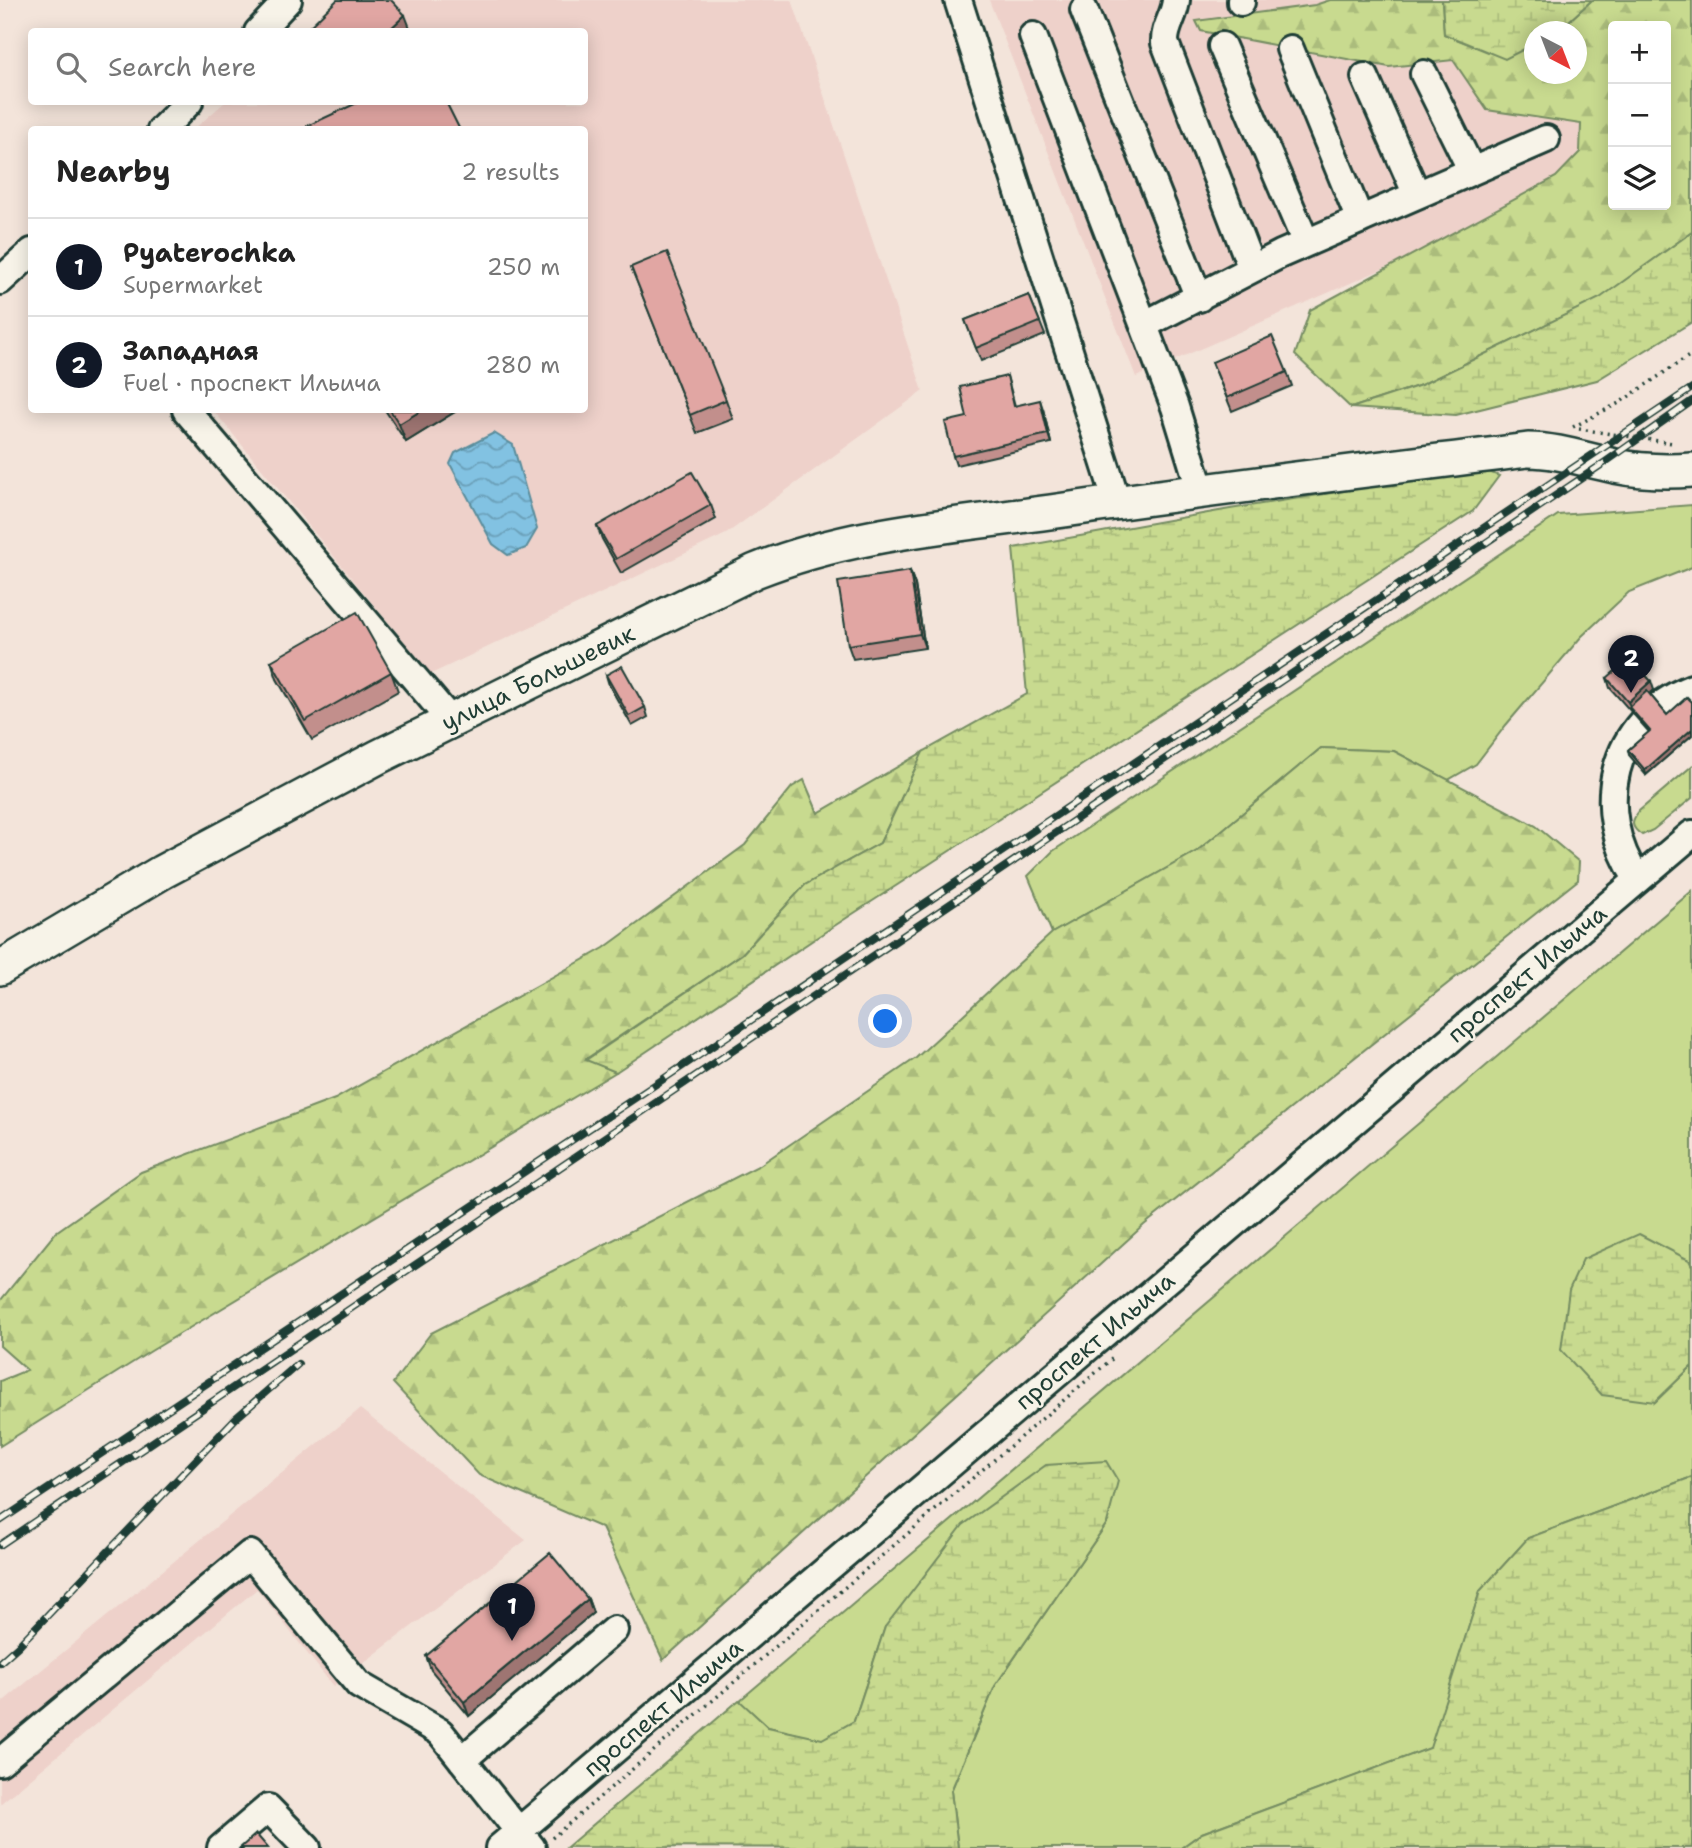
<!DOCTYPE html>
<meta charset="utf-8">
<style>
body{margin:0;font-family:"Shantell Sans",sans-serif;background:#f6f6f6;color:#222}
.controls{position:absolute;right:21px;top:21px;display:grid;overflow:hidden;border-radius:7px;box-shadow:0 4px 18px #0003}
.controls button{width:63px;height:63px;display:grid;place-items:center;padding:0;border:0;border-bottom:2px solid #e0e0e0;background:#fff;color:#222;font:35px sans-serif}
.compass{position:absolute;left:1524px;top:21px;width:63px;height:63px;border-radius:50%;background:#fff;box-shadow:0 4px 18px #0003;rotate:138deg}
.you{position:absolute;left:886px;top:1022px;width:24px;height:24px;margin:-18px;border:5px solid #fff;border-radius:50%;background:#1a73e8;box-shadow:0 0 0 10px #1a73e833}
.badge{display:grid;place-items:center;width:46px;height:46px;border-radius:50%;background:#111827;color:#fff;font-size:23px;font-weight:700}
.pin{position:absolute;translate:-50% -58px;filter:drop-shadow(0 2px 4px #0008)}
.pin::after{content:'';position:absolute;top:37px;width:24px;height:21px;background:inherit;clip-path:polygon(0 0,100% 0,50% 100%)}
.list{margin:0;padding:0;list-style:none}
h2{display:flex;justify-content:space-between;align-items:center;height:91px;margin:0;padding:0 28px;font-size:30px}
h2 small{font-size:23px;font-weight:400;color:#767676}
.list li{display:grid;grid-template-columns:46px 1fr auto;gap:21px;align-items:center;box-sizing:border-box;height:98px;padding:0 28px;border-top:2px solid #e0e0e0}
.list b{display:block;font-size:26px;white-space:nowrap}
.list p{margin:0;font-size:23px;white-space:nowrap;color:#767676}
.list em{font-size:23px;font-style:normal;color:#767676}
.icon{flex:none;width:38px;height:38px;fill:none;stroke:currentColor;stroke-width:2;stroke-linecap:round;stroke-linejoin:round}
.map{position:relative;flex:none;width:1692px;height:1848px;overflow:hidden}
.search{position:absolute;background:#fff;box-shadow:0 4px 18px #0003;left:28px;top:28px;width:560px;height:77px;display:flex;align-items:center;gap:18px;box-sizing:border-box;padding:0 24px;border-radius:7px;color:#767676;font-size:26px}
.panel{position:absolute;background:#fff;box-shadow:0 4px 18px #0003;left:28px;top:126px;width:560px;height:287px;border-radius:7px}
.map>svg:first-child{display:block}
.built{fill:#eed1ca;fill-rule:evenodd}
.green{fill:#c8da8f;stroke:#748c62;stroke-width:2}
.forest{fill:url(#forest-firs);stroke:#748c62;stroke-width:2;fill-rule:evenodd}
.wetland{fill:url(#wetland-marsh);stroke:#748c62;stroke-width:2}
.water{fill:url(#water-waves);stroke:#5a8d9c;stroke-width:2}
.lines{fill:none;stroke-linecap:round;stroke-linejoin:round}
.minor-casing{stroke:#1f3d34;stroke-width:32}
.major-casing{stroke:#1f3d34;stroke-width:38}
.path{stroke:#1f3d34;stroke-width:3.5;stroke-dasharray:2 5;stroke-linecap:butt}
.minor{stroke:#f7f3e8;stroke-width:26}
.major{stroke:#f7f3e8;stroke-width:33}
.rail-casing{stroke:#1f3d34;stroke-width:8}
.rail{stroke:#f7f3e8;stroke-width:5;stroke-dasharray:16;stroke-linecap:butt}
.wall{fill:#c28f8c;stroke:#1f3d34;stroke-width:2}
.shaded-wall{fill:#9e7472;stroke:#1f3d34;stroke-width:2}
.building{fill:#e1a6a3;stroke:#1f3d34;stroke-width:2}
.labels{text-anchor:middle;stroke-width:5;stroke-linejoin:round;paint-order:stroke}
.street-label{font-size:24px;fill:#1f3d34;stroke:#f7f3e8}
</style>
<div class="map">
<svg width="1692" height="1848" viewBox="0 0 1692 1848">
<defs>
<pattern id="forest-firs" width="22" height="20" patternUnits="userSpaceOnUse" patternTransform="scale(1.75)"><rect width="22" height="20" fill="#c8da8f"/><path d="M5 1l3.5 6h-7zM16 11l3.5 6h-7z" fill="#abbc7c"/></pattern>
<pattern id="wetland-marsh" width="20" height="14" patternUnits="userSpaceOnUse" patternTransform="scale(1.75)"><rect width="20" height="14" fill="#c8da8f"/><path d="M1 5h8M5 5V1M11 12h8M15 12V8" fill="none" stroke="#abbc7c"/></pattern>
<pattern id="water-waves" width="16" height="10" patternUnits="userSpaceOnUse" patternTransform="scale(1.75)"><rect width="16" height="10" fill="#82c2e2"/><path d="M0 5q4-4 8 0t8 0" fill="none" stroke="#6a9fb8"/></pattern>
</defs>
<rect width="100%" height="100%" fill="#f3e4da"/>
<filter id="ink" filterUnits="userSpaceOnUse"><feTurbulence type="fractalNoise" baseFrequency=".0143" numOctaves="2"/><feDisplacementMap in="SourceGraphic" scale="14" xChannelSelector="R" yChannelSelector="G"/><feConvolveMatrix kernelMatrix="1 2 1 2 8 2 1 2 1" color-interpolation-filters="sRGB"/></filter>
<g filter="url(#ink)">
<path class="built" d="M338,0H792L923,391L726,534L431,674L213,410H584V130H193L225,102H584V32L303,31Z
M989,0H1610L1613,26V168L1136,377ZM1534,32H1576V74H1534Z
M360,1409L526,1540L333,1686L257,1589L0,1804V1704Z"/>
<path class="green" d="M1692,505V567L1629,592L1581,637L1506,725L1476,764L1448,780L1394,751L1321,748L1197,851L1052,933L1028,876L1053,851L1558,515Z
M1692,766V798L1653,830L1642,835C1630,827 1631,821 1639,811Z
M1692,891V1266L1688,1260L1655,1402L1692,1366V1477L1528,1538L1480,1591L1431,1748L1202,1833L1181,1848H958L951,1791L995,1686L1107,1523L885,1627L854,1721L822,1740L768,1727L739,1701Z"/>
<path class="forest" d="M1330,0H1442L1444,34L1505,58L1534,44V74H1576V32L1558,31L1592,0H1692V232L1601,298L1421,385L1351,408L1295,355L1310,310L1556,177L1580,152L1581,124L1487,110L1453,60L1389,67L1201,31L1196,21L1315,5ZM1613,26H1666V205H1613Z
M1321,748L1394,751L1536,826L1579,862L1578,880L1144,1225L663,1660L602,1528L479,1475L393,1383L431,1333L760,1165L916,1058L1052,933L1197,851Z
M923,752L880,843L805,885L742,954L586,1059L616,1072L151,1351L0,1446V1381L27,1370L0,1346V1301L56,1232L141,1172L335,1099L604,948L745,845L792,787L804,780L818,813Z"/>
<path class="wetland" d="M1442,0H1592L1558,31L1534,32V44L1505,59L1444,34Z
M1692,232V322L1597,380L1456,415L1351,408L1421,385L1600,298Z
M1482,469L1499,476L1473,511L825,932L616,1072L586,1060L742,954L805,885L880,843L923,752L1027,694L1013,548L1230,509Z
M1639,1234L1689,1260L1692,1266V1366L1655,1402L1602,1395L1561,1350L1569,1290L1583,1259Z
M1106,1461L1118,1481L1107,1523L995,1686L951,1791L958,1848L567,1847L739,1700L768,1727L822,1739L854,1721L885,1627L963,1525L1046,1465Z
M1692,1477V1848H1181L1202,1833L1430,1748L1480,1591L1528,1538Z"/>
<path class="water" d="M494,433L513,445L537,529L526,548L508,555L493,544L450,464L455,453Z"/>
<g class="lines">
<g class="minor-casing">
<path id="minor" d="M958,0L1117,502
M1176,0C1175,16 1164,27 1165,43L1252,269
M1241,0V2
M1084,10L1199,298
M258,32L288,0
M1033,36L1175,407L1201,492
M1222,46L1306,243
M1290,49L1360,220
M1424,74L1472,171
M1365,77L1417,195
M161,130L189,102
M0,281L32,252
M1144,325L1281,254L1546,139
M186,410L451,721
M1638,880C1591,810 1610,720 1692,688
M462,1760L614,1630
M0,1762L250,1554L359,1685L440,1732L532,1848
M221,1848L268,1808L307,1848
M499,1848L1692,834"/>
</g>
<g class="major-casing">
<path id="major" d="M0,968L162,872L378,757L755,571C849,533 951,526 1050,512C1209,489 1368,470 1528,450C1558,450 1585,460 1615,466C1640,471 1666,472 1692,470"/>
</g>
<path class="path" d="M1573,427L1619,403L1692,354
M1579,429L1672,443
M552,1838L1113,1358"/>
<use href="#minor" class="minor"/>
<use href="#major" class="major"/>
<g class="rail-casing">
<path id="rail" d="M0,1521L653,1086L1692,388
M0,1545L1604,463L1692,401
M0,1662L18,1646L236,1418L298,1364"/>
</g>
<use href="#rail" class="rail"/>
</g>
<path class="wall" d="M631,267L726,400L733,419L697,433Z
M1029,295L1045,335L981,361L965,320Z
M1212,362L1287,372L1292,386L1232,411Z
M1007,376L1015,406L1043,409L1051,443L956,465L953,456L967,417Z
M385,410H458L406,442Z
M711,505L716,519L621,573L602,539L597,526Z
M910,571L915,585L925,648L853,659L848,645Z
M271,661L391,672L398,691L312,740L277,679Z
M606,675L645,707L648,717L632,726L609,685Z
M1607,678L1654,690L1650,695L1667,715L1692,702V735L1646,775L1629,755L1628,750L1649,732L1610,688Z
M588,1599L593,1613L469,1716L431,1670L426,1656Z"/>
<path class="shaded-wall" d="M405,15L410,28L406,32H387Z
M1040,400L1043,409L1051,443L1048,434Z
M422,410H458L406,442L399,424Z
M910,571L915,585L925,648L920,634Z
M1651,681L1654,690L1632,710L1628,702Z
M1692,729V735L1646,775L1645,770Z
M588,1599L593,1613L469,1716L464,1702Z"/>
<path class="building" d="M337,0H391L405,15L387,32H304Z
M359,102H446L459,128L456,130H309L307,126Z
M667,252L726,400L690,415L631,267Z
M1029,295L1040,322L976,348L965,320Z
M1272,336L1287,372L1227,398L1212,362Z
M1007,376L1014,406L1040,400L1048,434L953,456L945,422L967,417L960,387Z
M390,410H422L399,424Z
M692,472L711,505L616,559L597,526Z
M910,571L920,634L848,645L838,582Z
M357,612L391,672L305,721L271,661Z
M1630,658L1651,681L1628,702L1607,678Z
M622,666L645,707L629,716L606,675Z
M1647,691L1667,715L1687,697L1692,702V729L1645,770L1628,750L1650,731L1629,707Z
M550,1553L588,1599L464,1702L426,1656Z
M256,1834L268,1848H240Z"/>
</g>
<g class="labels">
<g class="street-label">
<text transform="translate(538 678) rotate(-26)" y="8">улица Большевик</text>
<text transform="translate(1527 974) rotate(-40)" y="8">проспект Ильича</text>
<text transform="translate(1095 1341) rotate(-40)" y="8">проспект Ильича</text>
<text transform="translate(663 1708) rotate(-40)" y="8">проспект Ильича</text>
</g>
</g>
</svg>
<div class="controls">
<button>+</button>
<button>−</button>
<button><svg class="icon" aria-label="layers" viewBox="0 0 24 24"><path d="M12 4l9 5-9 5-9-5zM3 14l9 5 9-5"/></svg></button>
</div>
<svg class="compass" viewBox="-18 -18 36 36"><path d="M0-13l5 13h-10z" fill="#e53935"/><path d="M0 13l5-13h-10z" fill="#767676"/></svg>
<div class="you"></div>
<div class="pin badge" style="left:512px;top:1641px">1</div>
<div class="pin badge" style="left:1631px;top:693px">2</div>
<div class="search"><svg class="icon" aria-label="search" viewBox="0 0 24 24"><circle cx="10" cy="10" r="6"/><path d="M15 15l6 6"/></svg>Search here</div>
<section class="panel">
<h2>Nearby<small>2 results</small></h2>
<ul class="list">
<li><span class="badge">1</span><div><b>Pyaterochka</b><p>Supermarket</p></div><em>250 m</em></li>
<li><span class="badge">2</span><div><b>Западная</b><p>Fuel · проспект Ильича</p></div><em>280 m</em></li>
</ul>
</section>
</div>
